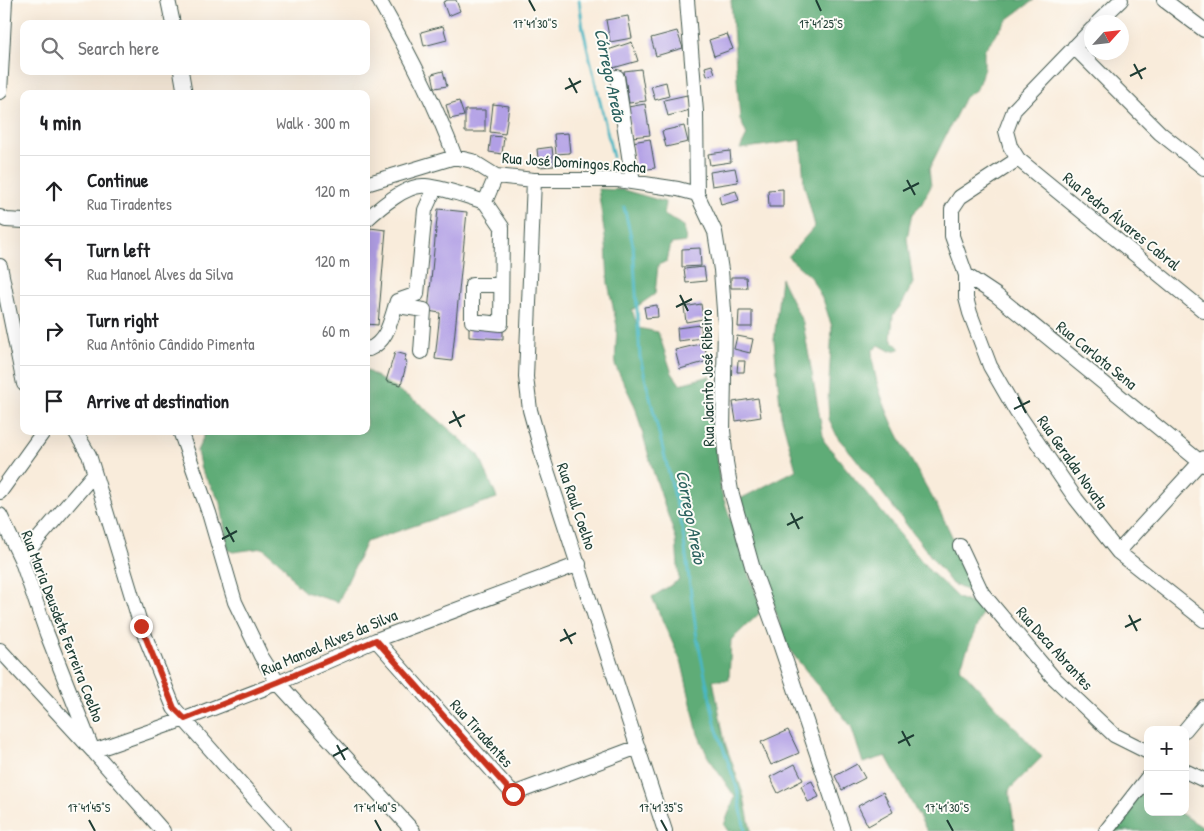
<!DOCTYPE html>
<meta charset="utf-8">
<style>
body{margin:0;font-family:"Patrick Hand",sans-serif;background:#f2f2f2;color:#202124}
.controls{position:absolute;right:15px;bottom:15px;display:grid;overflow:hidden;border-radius:10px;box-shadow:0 5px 20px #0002}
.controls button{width:45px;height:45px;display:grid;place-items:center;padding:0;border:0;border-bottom:1px solid #e0e0e0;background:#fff;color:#202124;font:25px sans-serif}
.compass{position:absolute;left:1084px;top:15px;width:45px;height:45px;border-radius:50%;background:#fff;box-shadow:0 5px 20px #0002;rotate:63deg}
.stop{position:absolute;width:15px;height:15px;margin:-11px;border:4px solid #c8321e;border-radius:50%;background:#fff}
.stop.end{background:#c8321e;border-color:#fff;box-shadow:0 1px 5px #0008}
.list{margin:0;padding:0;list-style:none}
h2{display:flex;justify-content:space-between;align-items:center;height:65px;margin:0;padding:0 20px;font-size:21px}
h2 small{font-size:16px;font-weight:400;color:#757577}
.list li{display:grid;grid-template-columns:32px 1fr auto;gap:15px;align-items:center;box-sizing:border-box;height:70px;padding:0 20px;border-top:1px solid #e0e0e0}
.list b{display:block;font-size:19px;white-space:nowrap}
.list p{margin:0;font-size:16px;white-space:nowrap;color:#757577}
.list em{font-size:16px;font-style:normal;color:#757577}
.icon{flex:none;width:28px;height:28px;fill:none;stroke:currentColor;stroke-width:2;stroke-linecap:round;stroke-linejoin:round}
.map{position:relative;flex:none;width:1204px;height:831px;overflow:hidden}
.search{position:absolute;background:#fff;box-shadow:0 5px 20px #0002;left:20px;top:20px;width:350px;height:55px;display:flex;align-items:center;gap:12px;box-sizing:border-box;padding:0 18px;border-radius:10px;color:#757577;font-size:19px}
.panel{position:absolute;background:#fff;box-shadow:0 5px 20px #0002;left:20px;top:90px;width:350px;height:345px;border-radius:10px}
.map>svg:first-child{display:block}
.forest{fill:#5fac77;stroke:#3f7456}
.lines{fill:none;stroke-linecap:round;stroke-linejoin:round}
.stream{stroke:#49b7c4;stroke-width:3}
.building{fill:#b19fe5}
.minor-casing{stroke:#40574d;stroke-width:16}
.minor{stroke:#fff;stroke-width:14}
.route{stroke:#c8321e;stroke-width:6}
.ticks{fill:none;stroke:#1f3d34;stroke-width:2}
.labels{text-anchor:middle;stroke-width:4;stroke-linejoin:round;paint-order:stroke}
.street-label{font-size:16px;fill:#1f3d34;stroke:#fdfcf7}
.water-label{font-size:18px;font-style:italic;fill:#2c625f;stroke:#fdfcf7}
.ticks-label{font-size:12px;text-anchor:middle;fill:#1f3d34;stroke:#fdfcf7;stroke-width:4;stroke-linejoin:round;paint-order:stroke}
</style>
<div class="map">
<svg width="1204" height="831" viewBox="0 0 1204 831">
<rect width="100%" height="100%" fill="#fdfcf7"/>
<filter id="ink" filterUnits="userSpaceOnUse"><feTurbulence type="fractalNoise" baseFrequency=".02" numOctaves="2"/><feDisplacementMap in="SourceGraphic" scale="10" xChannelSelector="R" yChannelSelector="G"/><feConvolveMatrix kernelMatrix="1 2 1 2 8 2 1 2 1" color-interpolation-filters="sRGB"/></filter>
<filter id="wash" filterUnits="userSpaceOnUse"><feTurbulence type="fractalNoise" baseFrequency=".0096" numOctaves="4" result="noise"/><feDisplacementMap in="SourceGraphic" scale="20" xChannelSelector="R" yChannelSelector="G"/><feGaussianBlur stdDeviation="1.12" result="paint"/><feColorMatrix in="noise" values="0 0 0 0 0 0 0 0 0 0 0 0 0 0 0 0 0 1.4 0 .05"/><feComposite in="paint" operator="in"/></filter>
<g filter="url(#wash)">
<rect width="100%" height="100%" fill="#f9ecdb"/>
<path class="forest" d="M731,0H1034L1008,19L984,50V68L977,89L965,97L929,169L931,186L921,205L912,214L907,238L913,283L902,304L893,315L891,339L900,349L890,351L879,345L872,351C874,404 914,463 938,508C951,532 961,557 972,581L968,591L952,584L853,455L838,438L829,419L828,401L832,327L824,302L811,277L788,257L815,226L804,184L801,140L740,149L747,135L740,119Z
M598,189L624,190L665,202L664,215L684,226L686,242L671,244L667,261L658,265L655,294L632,310L638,328L658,332L672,373L680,384L710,376L709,401L721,491L762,611L731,640L729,680H713L725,743L744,797L751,831H728L724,825L735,797L708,757L698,734L682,664L652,597L679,580L676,539L653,471L635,406L615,365L617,326L608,283L606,244Z
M781,278L803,323L824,441L929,570L958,598L984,608L960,668L1042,757L1009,790L1015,831H927L886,756L863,763L851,726L787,647L740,499L796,470L781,415L774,340Z
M366,370L420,404L479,455L497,498L366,542L338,602L305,592L295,583L283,565L263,548L233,552L228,550L221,503L201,470L197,451L206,431H366Z
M1141,790L1148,794V812H1178L1204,828V831H1112Z"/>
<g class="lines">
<path class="stream" d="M579,0L583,29L613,157
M624,207L633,245L640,357L682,526L697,638L716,727L737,788L745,831"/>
</g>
<g id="blocks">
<path class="building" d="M448,0H456L460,11L448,16L443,2Z
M628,16L632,38L610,42L606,20Z
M443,26L447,40L424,46L421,32Z
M677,31L683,48L656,56L651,38Z
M727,34L733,49L714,56L709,40Z
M632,42L638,61L613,68L608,50Z
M712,65L715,73L707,76L705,67Z
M641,69L646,101L629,103L624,71Z
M443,71L447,86L435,88L432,74Z
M666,82L669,96L655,100L651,86Z
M687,95L690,110L668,116L664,100Z
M459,101L464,116L450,119L446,105Z
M493,104L509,106L505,134L490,132Z
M645,104L650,135L632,137L628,107Z
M465,110H485V132H465Z
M684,126L688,142L666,147L662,131Z
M568,133L570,153L556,154L554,134Z
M491,136L504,137L502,154L489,152Z
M650,139L655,168L636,171L632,142Z
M552,147L554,166L539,167L537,149Z
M730,151L731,162L710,165L708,154Z
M735,168L738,182L712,186L710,172Z
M783,189V207H769L768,190Z
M736,191L739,200L721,205L719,196Z
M438,209L467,212L452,361L435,359L440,313L428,311Z
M370,228L386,230L378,325L366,324V274Z
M700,248L701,266L682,267V249Z
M704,267L706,281L686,283L684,269Z
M731,277H746L747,288H731Z
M701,304L703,319L686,322L684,307Z
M657,305L658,317L646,318L644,307Z
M739,311H752V327H738Z
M701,325L702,338L678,341L677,328Z
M469,327L503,329V339L469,337Z
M737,336L753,339L750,353L734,349Z
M704,343L708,361L680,369L675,350Z
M395,352L406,355L404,361L407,362L401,385L386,381Z
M738,361H745L744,372H737Z
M758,398L761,417L736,421L733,402Z
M788,730L799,753L771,765L761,742Z
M795,764L803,780L778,793L770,777Z
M857,764L865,778L842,790L835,776Z
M812,781L819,797L808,802L801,786Z
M883,792L893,812L868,826L858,806Z"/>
</g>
</g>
<g filter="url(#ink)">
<use href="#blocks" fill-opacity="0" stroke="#40574d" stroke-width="1"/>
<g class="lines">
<g class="minor-casing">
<path id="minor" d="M168,0L173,24
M379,0C408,51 435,102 455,157
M687,0L696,112L697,194L715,232L721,270L725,324L723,430L726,462L731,491L753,569L776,632L843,831
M1164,0L1204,30
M1098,22L1121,0
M1092,29L1014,110L1006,131L1010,146L1018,159L960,197L952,209V236L966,275V298L970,313L990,366L1016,411L1076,499L1118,552L1204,620
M1074,47L1160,133L1204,168
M181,71L185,94
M617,77L633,182
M0,92L5,0
M1018,159L1204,311
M534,180L526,377L530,410L545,464L665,831
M366,184L455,157L472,161L496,176L534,180H618L678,189L697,194
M485,202L496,176
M0,217L6,220L24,221
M366,220C379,208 407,184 425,186C445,188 466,196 485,202L502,227L501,324L472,321V285H500
M0,266L24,384
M966,275L996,295L1204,465
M397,301L404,307L424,310L421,352
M366,348L369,349C388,341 391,318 397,301L417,294L425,210L435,188
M75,431L89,455L141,626L174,708L283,831
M180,431L209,513L235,602L261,656L278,683L413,831
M0,492L44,431
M0,515L21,559L47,634L93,751L185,719L278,683L376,640L579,564
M960,546L982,593L1052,676L1114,735L1148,752
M1118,552L1204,458
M21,559L94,474
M376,640L513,794L638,747
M0,650L93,751L163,831
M1185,730L1204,707
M1185,771L1204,780
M1106,831L1148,777"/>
</g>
<use href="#minor" class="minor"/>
</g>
</g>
<g class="lines" filter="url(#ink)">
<path class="route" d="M141,626L174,708L185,719L278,682L376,640L513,794"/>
</g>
<path class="ticks" d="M529,0L535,11M816,0L821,11M1134,64L1142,79M1130,76L1146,68M569,78L577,93M565,89L581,81M907,180L915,195M903,191L919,183M680,295L688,311M676,307L692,299M1018,397L1026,413M1014,409L1030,401M453,411L461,427M449,423L465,415M791,513L799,529M787,525L803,517M226,527L234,542M222,539L237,531M1129,615L1137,631M1125,627L1141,619M564,629L572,644M560,641L576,633M902,731L910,746M898,743L914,735M337,745L345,760M333,756L348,748M89,820L95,831M375,820L381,831M661,820L667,831M947,820L953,831"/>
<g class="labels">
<g class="street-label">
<text transform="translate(574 162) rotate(4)" y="6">Rua José Domingos Rocha</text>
<text transform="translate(1122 221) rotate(39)" y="6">Rua Pedro Álvares Cabral</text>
<text transform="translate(1097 355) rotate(39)" y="6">Rua Carlota Sena</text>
<text transform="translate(707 378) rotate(-91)" y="6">Rua Jacinto José Ribeiro</text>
<text transform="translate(1073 462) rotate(55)" y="6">Rua Geralda Novata</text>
<text transform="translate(577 506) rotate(71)" y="6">Rua Raul Coelho</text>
<text transform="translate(63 626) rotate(69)" y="6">Rua Maria Deusdete Ferreira Coelho</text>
<text transform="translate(329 642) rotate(-23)" y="6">Rua Manoel Alves da Silva</text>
<text transform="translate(1055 648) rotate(48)" y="6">Rua Deca Abrantes</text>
<text transform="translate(482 733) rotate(48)" y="6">Rua Tiradentes</text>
</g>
<g class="water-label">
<text transform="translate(610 75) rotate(78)" y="6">Córrego Areão</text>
<text transform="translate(691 517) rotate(79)" y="6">Córrego Areão</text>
</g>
</g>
<g class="ticks-label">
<text x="535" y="28">17°41'30"S</text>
<text x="821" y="28">17°41'25"S</text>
<text x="89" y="812">17°41'45"S</text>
<text x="375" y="812">17°41'40"S</text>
<text x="661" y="812">17°41'35"S</text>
<text x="947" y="812">17°41'30"S</text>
</g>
</svg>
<div class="controls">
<button>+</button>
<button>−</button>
</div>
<svg class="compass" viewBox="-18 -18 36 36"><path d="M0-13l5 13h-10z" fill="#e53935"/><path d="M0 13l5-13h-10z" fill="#757577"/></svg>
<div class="stop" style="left:513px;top:794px"></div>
<div class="stop end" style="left:141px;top:626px"></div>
<div class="search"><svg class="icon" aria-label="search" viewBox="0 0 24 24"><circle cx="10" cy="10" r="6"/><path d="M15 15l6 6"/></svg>Search here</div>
<section class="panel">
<h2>4 min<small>Walk · 300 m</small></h2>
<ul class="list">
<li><svg class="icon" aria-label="ahead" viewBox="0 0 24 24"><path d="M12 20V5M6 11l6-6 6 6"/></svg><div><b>Continue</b><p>Rua Tiradentes</p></div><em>120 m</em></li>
<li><svg class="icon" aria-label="left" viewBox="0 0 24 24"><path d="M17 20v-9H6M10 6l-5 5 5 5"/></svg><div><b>Turn left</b><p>Rua Manoel Alves da Silva</p></div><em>120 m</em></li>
<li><svg class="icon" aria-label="right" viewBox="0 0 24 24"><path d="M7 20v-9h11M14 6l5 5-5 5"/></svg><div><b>Turn right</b><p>Rua Antônio Cândido Pimenta</p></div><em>60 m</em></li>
<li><svg class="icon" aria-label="arrive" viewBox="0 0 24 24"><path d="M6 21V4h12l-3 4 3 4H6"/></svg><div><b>Arrive at destination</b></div></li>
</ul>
</section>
</div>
